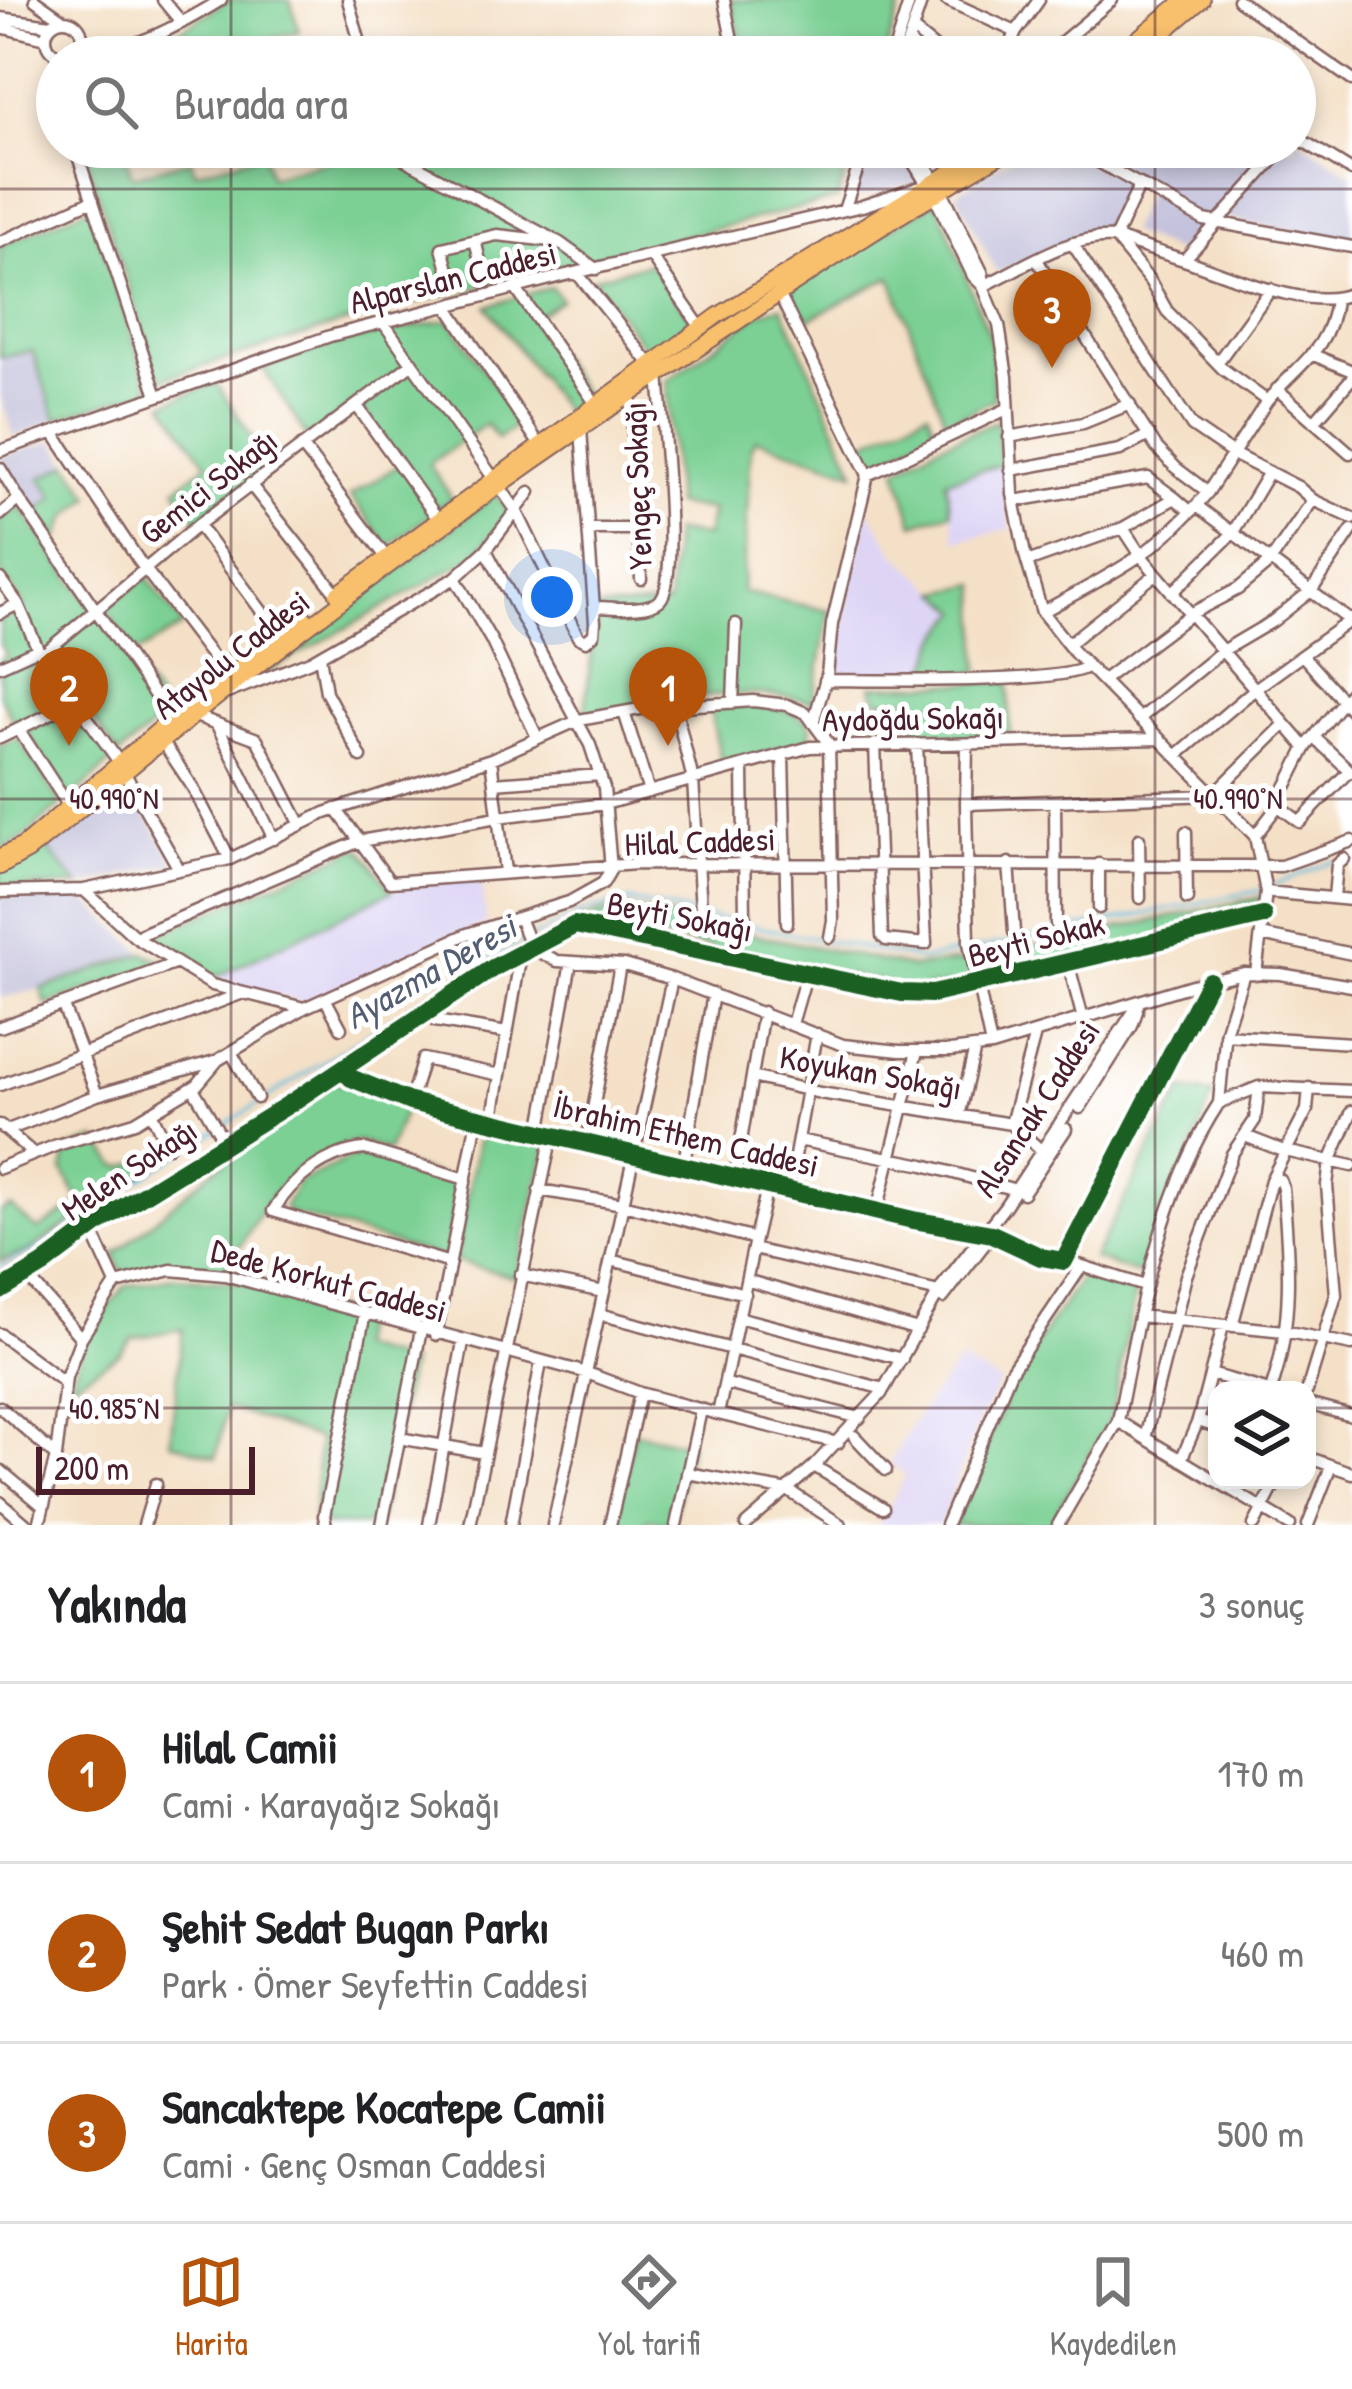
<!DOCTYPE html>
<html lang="tr">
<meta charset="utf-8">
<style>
body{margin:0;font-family:"Patrick Hand",sans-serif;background:#f2f2f2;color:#202124}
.controls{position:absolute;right:36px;bottom:36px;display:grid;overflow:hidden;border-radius:24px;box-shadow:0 6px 18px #0003}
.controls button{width:108px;height:108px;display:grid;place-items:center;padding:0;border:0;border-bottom:3px solid #e0e0e0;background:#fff;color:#202124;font:60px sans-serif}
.scale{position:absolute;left:36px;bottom:30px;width:219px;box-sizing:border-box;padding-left:12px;border:6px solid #4a1f2b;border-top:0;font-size:33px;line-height:42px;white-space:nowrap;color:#4a1f2b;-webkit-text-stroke:9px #fff;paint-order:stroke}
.you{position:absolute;left:552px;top:597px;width:42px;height:42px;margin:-30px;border:9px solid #fff;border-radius:50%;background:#1a73e8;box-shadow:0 0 0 18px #1a73e833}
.badge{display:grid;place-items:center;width:78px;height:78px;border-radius:50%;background:#b45309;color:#fff;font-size:39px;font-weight:700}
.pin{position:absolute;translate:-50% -99px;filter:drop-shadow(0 3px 6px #0008)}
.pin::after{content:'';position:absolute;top:63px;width:42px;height:36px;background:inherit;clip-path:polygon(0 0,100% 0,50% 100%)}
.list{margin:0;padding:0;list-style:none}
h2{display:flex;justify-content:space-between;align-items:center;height:156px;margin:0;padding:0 48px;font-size:51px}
h2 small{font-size:39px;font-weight:400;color:#757577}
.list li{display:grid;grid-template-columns:78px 1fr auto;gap:36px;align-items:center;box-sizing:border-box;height:180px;padding:0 48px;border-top:3px solid #e0e0e0}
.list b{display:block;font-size:45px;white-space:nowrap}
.list p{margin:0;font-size:39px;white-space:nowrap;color:#757577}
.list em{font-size:39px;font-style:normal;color:#757577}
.icon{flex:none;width:66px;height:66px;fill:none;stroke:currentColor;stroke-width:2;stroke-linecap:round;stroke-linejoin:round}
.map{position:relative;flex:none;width:1352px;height:1525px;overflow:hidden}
.search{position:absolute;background:#fff;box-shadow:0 6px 18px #0003;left:36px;right:36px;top:36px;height:132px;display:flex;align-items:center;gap:30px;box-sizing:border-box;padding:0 42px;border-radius:66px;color:#757577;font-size:45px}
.sheet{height:696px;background:#fff}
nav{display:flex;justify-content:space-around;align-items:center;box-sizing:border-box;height:168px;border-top:3px solid #e0e0e0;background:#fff;font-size:33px;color:#757577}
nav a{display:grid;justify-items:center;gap:6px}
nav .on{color:#b45309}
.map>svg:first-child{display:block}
.built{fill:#ded5f5}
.industrial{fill:#c3c1db}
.green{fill:#7bd094;stroke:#627860;stroke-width:3}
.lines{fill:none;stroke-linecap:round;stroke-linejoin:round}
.stream{stroke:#60bdde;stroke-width:3}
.minor-casing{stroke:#866361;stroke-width:15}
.major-casing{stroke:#866361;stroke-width:18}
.minor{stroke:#fff;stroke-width:10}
.major{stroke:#f8bf6c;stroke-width:14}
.cycleway-casing{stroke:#fff;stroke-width:26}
.cycleway{stroke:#1b5e20;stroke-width:18}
.ticks{fill:none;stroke:#4a1f2b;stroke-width:3;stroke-opacity:0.45}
.labels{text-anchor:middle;stroke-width:10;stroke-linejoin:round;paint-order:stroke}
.street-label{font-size:33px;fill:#4a1f2b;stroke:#fff}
.water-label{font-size:36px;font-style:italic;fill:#535e73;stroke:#fff}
.ticks-label{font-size:30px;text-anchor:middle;fill:#4a1f2b;stroke:#fff;stroke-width:10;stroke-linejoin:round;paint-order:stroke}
</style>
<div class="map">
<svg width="1352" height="1525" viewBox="0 0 1352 1525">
<rect width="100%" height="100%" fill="#fff"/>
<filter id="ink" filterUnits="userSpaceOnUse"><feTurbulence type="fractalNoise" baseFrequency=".00833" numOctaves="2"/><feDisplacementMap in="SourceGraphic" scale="24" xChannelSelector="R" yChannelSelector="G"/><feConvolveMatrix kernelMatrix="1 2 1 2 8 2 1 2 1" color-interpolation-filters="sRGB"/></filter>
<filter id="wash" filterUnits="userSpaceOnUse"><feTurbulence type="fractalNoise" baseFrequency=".004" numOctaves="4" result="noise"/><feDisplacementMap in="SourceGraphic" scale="48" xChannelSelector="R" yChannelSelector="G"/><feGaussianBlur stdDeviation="2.7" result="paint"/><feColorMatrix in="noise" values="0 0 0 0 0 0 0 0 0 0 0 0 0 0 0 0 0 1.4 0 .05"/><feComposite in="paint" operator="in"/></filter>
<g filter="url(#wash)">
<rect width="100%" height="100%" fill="#f4e0c6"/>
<path class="built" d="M1001,465L1011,529L956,541L946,480Z
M867,507L895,553L960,611L938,639L926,676H834Z
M480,878L487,924L439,940L307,1003L214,978L392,891L423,883Z
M959,1361L1000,1382L977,1424L940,1525H879L906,1475L890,1463L913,1422Z"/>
<path class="industrial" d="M1295,137L1352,174V242L1216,216L1184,255L1129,232L1150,185L1079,147H1295Z
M872,147H900L922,181L853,199Z
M1031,147H1061L1135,185L1106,231L1088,233L997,273L956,193Z
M32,350L56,419L14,437L0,395V358Z
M53,441L69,464L41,478L56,497L34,513L0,458Z
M125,781L175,863L79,886L46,847Z
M81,896L144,953L41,989L0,998V897Z"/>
<path class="green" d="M229,0H290L299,31L205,57H109L182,29Z
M730,0H903L884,57H705L743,46Z
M83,147H123L132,176L191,160L195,172L263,154L270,177L379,147H854L837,199L393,308L159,380Z
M937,201L991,341L994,399L946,423L891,277L805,321L789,288Z
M89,207L150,389L56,419L32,351L0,358V246Z
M650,263L695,324L652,358L593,278Z
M552,287L561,300L532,319L590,403L568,417L487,306Z
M782,306L855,472L756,439L751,447L742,592L830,611L813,702C738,682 659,704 584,716L597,609L668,604L674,532L706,536L712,510L675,505L667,381L760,313Z
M450,320L520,423L497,439L486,424L429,464L452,498L389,546L350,496L401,464L357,402L308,439L263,368L334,343Z
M216,383L270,465L197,522L176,488L207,464L164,403Z
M928,411L936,430L873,465L861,444Z
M997,421L1001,465L946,480L951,512L914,524L897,469L934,447Z
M69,464L91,497L68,516L56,543L34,513L55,497L41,478Z
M496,494L510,513L473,557L262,675Z
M19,505L168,714L119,755L77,697L16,726L0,696V659L6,656L0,644V620L24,606L0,572V521Z
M146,576L183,626L136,654L106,609Z
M978,584L979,672L926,676L938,639L960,611L939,592Z
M1009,682L1010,739L916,740L914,700H877L871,686Z
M709,706C741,706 788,701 811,726L808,743L722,764Z
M75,707L114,760L70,799L26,731Z
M19,738L61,804L25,837L0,850V745Z
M46,847L79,886L0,888V872Z
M360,847L392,891L214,978L147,939Z
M1260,898L1259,912L981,984L976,958Z
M622,907L911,967L967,961L972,983L917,989L577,921Z
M144,953L167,963L46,1005L41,989Z
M332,1080L407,1105L388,1151L360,1142L348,1143L295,1172L265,1205L225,1271L169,1264L127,1273L120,1270L115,1254L214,1169L246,1147L258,1127Z
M1182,1090L1213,1094L1143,1276L1093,1258Z
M481,1125L549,1138L516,1278L455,1261Z
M97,1139L116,1165L123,1167L174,1153L28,1251L0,1261V1212L11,1207L38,1230L80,1203L63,1171L68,1149Z
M362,1153L459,1182L446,1259L289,1213L284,1207L298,1183Z
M1084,1273L1136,1289L1111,1418L1050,1525H953L1016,1375Z
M174,1277L243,1283L361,1317L356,1348L410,1362L378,1525H313L319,1439L227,1408L216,1457L170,1442L183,1329L132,1338L119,1354L70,1385L87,1336L125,1286Z
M634,1432L690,1444L672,1524L647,1519L645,1525H615Z"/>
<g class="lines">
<path class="stream" d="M1271,886L1334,861
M531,938L584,912L630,901L923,960L1262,890
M0,1267L46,1245L116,1195L459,975L522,942"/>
</g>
</g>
<g filter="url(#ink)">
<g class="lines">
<g class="minor-casing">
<path id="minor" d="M35,0L62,19
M163,0L182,23
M348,0L364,57
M946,0L1016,32L1039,0
M1238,0L1352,80
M0,18L51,25
M46 38a18 18 0 1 1 36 0a18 18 0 1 1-36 0Z
M0,27L46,38
M913,30L946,57
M83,38C91,44 100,50 110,49C141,47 195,16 221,0
M1150,39L1178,57
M909,41L923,57
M689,57L726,47L732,40L724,0
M892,57L910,0
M903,57L922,0
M1005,57L1016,32
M1044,57L1112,0
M57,59V92
M1295,136L1352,171
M75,147L157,396
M392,147L400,157L560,243L596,269
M914,147L935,180
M951,147L963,165
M1071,147L1204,220L1352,247
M1285,147L1184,260C1227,274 1311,313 1352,293
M941,189L983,274V286L999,325L1007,377L1013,494L1025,555L1042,612L1073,651L1255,836L1266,892L1256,974
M933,193L973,276L983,286
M844,210L865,147
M1115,238L1150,281L1167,311L1223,369L1267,401C1299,363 1329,351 1335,300
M1118,239L1184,260
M475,240L485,282
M0,242L93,200
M1072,243L1192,426L1233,454L1298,487L1313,500L1352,518
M651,256L701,328
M1037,260L1156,447L1176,468L1208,492L1267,401
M577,273L650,364
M452,284L442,248L497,235L551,241
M983,286C1024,267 1069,234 1115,238L1140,184
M516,289L595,403
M778,292L868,475
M448,307L539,444
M383,322L516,510L578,637L586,641L594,634L595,622L581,429
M1311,354L1352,371
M1217,363L1271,289
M1277,389L1350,453
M631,394L641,579
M357,406L438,519
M1314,422L1352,378
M54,433L139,561L226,675
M1009,437L1083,423L1130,404
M302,446L386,557
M0,451L330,336L562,276L862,206L927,185L904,147
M0,468L19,499L0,515
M1011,470L1120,450L1149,435
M250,484L337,594
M19,499L171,719
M1015,501L1148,478L1175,498
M1197,506L1352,622
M198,525L280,636
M589,529H638
M486,550L590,745L604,788L611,869
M1027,562L1123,528
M455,578L491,640L537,737
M0,579L18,604L38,649L119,762
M1172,593L1232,534L1269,472
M595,607C612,607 647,612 660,600C681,580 661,409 659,373
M1042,612C1111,574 1157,554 1208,492
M0,613L18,604
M1068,644L1156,574
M43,654L198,525L410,365
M320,656L326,692L361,757
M1303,656L1352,711
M0,666L38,649
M825,680C867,680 1067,685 1088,666
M1103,680L1192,613L1238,589L1270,562L1313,500
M227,693L310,661L455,578L486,550L530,492
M733,703L736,624
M675,706L693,780L701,909
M624,712L649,792
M193,715L257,739L301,825
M1139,719L1222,651L1273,621L1312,590L1352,530
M216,723L274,839
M813,723L827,675L832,624L868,475L1007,409
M19,730L68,805
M1314,737L1351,772
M0,738L75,702
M162,741L192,786L230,859
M875,744L882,936L886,940L926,944L917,744
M967,744L966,804L1213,795L1284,725
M1306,748L1255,689L1352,619
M783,755L787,923
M1176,756L1255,689L1142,557L1123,528L1175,498L1191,512
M491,759L505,872
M743,768L745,916
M124,772L179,869
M494,783L600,775
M1055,801L1056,924
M966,804L969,943L991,1046
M1277,805L1300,822L1349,771
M336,809L390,882L637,864L1281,866L1352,841
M1186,832L1187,899
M1255,836L1274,811L1306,747L1352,690
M1139,839L1140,898
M1009,863L1014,932
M1099,864V908
M84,890L230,859L325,813L491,759L579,720L640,709L753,701L787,705L806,713L829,744L833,920L830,937
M0,892L84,890L135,937L212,985L304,1008
M1266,892L1352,900
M1334,897L1337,865L1344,859
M520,920L531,948L557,961L624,965L672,979L843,1045L900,1051H950L991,1046L1192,985L1244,973L1280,974L1352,986
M1261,935L1352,954
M135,937L360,841L498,817L605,804L810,747L1159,739
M1068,962L1083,1019
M326,1000L341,1028
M63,1006L97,1095
M424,1014L435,1021L507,1033
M792,1024L807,972
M0,1027L177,963
M1225,1035L1352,1043
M231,1052L257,1098
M342,1069L351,1078L410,1102L913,1220L992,1234L1041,1257L1064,1261L1209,981
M752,1077L820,1093L1011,1124L1043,1152
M0,1085L243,993
M1259,1087L1255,1120L1232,1154L1186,1276L1145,1438L1290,1525
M193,1088L224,1141
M410,1102L423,1059L500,1075L521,954
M1219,1103L1226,1030L1244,973
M1080,1108L1132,1026L1137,1011
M151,1112L168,1147
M959,1116L975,1048
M492,1123L500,1075
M1011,1124L1035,1034
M0,1125L34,1154
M8,1130L97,1095L215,1061
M540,1133L571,962
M1245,1136L1281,1150L1352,1166
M798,1140L924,1165L1016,1190
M587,1142L620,965
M684,1163L713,994
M0,1168L57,1145L135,1122L197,1085L218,1060L304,1008L467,934L569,902L603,883L611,869
M735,1176L763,1012
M1271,1180H1280L1283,1188C1289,1256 1294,1324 1271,1390
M789,1189L817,1034
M539,1190L623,1204L755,1239L768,1184
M1023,1193L1066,1129
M877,1211L917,1051
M91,1229L116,1284L171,1270L225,1275L587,1373L640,1393L718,1414
M755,1239L718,1414L838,1443
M753,1249L939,1292
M611,1260L745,1294
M450,1263L273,1211C292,1179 327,1152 365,1149L466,1179
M1079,1265L1145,1286
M26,1275L81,1338L116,1284
M520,1275L604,1292
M749,1281L918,1330
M0,1291L43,1265L104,1219L291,1103L493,968L575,925L902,993L933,994L1263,916
M943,1298L994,1232
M599,1314L884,1389
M1139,1316L1284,1331L1352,1345
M741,1318L902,1359
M1232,1326L1271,1180L1307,1110L1309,1088
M0,1334L65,1383
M436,1335L477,1119
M1211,1374L1266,1390
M727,1384L860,1418
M1307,1391L1336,1295L1327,1185L1330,1162L1352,1111
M1307,1404L1352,1416
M0,1407L56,1456L39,1525
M1118,1421C1139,1315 1159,1194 1219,1103L1259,1087L1352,1091
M1217,1427L1198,1421L1223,1326
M854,1436L886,1470
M399,1438L484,1453
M56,1456L66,1377L81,1338
M1307,1457L1352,1473
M1181,1460L1198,1421
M814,1466L883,1508
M0,1470L43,1506
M687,1473L789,1491L841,1525
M0,1502L27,1525
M144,1525L156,1484
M326,1525L324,1516L365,1313
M382,1525L421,1330
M429,1525L463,1342
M470,1525L552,1135
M511,1525L541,1362
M553,1525L672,979
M610,1525L640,1393
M676,1525L701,1410
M746,1525L814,1466L881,1394L943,1285L1005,1206L1138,1005
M946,1525L1011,1371L1082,1266
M1058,1525L1118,1421L1145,1438
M1254,1525L1277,1480
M1308,1525L1331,1466"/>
</g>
<g class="major-casing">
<path id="major" d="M1115,57L1184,0
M1135,57L1202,0
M337,594L717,316L991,147
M0,856L23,845L171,719L305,618
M0,867L29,851L63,824C228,684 400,553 578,431C722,332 864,234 1015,147"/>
</g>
<use href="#minor" class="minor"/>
<use href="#major" class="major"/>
<g class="cycleway-casing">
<path id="cycleway" d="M342,1069L351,1078L410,1102L913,1220L992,1234L1041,1257L1064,1261L1209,981
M0,1291L43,1265L104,1219L291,1103L493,968L575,925L902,993L933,994L1263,916"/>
</g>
<use href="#cycleway" class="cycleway"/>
</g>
</g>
<path class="ticks" d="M231,0V57M1155,0V57M231,147V1525M1155,147V1525M0,189H1352M0,799H1352M0,1408H1217M1307,1408H1352"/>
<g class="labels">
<g class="street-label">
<text transform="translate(453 277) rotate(-14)" y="12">Alparslan Caddesi</text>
<text transform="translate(208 486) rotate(-38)" y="12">Gemici Sokağı</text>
<text transform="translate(637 486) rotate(-92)" y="12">Yengeç Sokağı</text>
<text transform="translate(231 654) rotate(-38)" y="12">Atayolu Caddesi</text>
<text transform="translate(913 718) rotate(-1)" y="12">Aydoğdu Sokağı</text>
<text transform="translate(700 841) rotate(-2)" y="12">Hilal Caddesi</text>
<text transform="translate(680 916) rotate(11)" y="12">Beyti Sokağı</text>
<text transform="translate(1036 939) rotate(-14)" y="12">Beyti Sokak</text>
<text transform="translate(871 1072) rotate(10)" y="12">Koyukan Sokağı</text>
<text transform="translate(1036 1108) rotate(-57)" y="12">Alsancak Caddesi</text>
<text transform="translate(686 1135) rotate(13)" y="12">İbrahim Ethem Caddesi</text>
<text transform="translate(129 1169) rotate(-34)" y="12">Melen Sokağı</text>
<text transform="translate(329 1280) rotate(15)" y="12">Dede Korkut Caddesi</text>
</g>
<g class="water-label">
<text transform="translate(430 971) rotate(-30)" y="13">Ayazma Deresi</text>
</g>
</g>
<g class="ticks-label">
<text x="114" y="809">40.990°N</text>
<text x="1238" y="809">40.990°N</text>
<text x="114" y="1419">40.985°N</text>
</g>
</svg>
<div class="controls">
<button><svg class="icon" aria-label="layers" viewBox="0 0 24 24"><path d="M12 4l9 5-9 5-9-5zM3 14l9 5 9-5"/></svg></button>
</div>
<div class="scale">200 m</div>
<div class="you"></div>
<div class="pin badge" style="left:668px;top:746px">1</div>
<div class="pin badge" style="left:69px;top:746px">2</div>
<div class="pin badge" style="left:1052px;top:368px">3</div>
<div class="search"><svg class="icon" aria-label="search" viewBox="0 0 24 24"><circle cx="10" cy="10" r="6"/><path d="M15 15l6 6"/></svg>Burada ara</div>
</div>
<section class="sheet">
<h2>Yakında<small>3 sonuç</small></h2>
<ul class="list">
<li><span class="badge">1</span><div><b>Hilal Camii</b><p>Cami · Karayağız Sokağı</p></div><em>170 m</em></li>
<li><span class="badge">2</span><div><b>Şehit Sedat Bugan Parkı</b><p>Park · Ömer Seyfettin Caddesi</p></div><em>460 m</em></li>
<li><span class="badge">3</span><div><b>Sancaktepe Kocatepe Camii</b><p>Cami · Genç Osman Caddesi</p></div><em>500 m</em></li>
</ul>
</section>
<nav>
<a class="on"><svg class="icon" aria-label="map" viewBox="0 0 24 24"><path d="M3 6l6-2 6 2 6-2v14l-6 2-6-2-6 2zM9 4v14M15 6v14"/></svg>Harita</a>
<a><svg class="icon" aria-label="directions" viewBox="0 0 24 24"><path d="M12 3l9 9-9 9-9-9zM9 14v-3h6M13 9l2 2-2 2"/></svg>Yol tarifi</a>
<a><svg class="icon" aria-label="saved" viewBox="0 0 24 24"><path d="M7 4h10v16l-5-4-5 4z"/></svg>Kaydedilen</a>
</nav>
